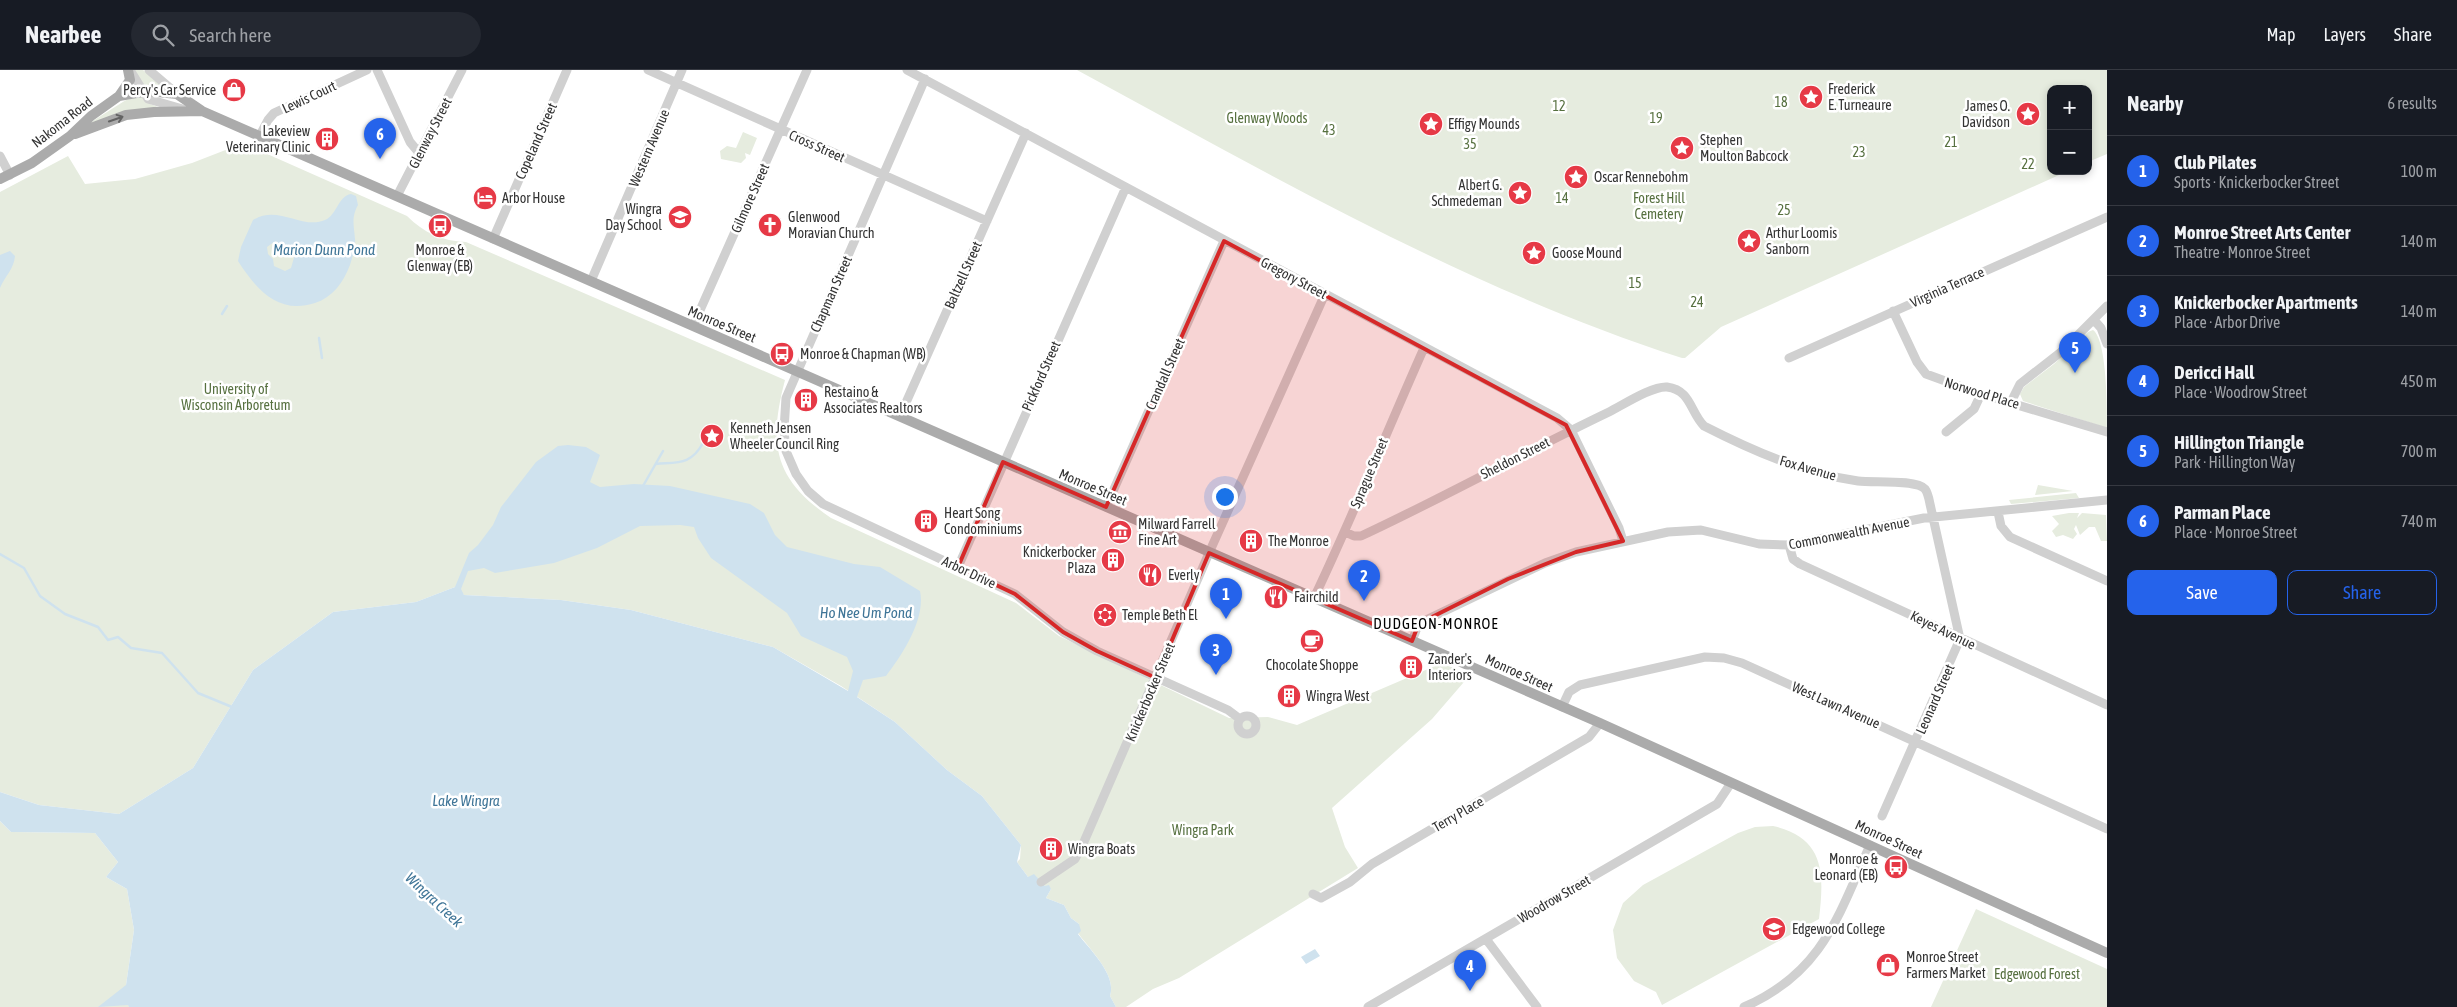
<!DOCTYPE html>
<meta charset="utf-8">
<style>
body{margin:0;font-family:"Asap Condensed",sans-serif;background:#242831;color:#f1f3f6}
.controls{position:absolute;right:15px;top:15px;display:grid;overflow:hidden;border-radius:10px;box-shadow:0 2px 8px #0003}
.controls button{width:45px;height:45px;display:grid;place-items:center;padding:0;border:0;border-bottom:1px solid #363941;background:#171b24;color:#f1f3f6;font:25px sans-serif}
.you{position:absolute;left:1224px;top:426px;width:18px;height:18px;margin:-12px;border:4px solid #fff;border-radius:50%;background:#1a73e8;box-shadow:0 0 0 8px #1a73e833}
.badge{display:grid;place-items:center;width:32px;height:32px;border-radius:50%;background:#2563eb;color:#fff;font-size:16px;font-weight:700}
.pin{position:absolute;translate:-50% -41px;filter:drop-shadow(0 1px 2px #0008)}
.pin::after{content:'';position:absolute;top:26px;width:18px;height:15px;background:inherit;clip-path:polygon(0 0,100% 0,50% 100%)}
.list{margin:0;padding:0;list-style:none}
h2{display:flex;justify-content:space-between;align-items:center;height:65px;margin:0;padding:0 20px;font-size:21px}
h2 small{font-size:16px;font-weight:400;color:#9ea1a6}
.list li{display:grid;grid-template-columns:32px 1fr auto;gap:15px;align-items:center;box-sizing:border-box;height:70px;padding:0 20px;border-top:1px solid #363941}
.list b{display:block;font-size:19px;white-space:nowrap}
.list p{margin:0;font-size:16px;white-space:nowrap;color:#9ea1a6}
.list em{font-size:16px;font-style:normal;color:#9ea1a6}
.actions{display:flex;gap:10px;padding:15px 20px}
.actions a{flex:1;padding:11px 0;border:1px solid #2563eb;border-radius:10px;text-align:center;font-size:18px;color:#2563eb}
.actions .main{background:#2563eb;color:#fff}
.icon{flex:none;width:28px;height:28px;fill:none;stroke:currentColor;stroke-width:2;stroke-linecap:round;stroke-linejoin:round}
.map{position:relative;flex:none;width:2107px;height:937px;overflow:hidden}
header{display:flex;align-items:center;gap:30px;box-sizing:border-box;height:70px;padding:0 25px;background:#171b24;border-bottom:1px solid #363941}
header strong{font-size:24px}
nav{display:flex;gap:28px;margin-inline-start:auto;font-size:18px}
.search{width:350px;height:45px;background:#242831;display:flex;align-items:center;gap:12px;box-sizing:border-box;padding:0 18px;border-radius:28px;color:#9ea1a6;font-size:19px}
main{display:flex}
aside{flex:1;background:#171b24}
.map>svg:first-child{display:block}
.green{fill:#e6ecdf}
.water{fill:#cfe2ee;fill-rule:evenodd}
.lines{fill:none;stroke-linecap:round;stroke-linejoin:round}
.stream{stroke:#cfe2ee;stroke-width:2.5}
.minor{stroke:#d0d0d0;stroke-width:9}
.major{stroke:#ababab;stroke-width:10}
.oneway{stroke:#636363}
.marked{fill:#d62828;fill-opacity:0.2;stroke:#d62828;stroke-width:4;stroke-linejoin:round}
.labels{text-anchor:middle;stroke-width:5;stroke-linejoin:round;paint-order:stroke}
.poi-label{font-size:14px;fill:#333;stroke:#fff;text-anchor:start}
.street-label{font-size:14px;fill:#333;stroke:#fff}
.park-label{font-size:14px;fill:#56703f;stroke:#fff}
.water-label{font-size:15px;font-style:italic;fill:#3f7597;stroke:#fff}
.neighbourhood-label{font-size:15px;letter-spacing:1px;fill:#000;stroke:#fff}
</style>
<header>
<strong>Nearbee</strong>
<div class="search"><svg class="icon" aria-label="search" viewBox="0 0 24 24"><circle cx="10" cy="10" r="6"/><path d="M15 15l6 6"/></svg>Search here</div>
<nav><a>Map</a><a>Layers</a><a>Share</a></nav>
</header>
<main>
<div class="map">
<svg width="2107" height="937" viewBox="0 0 2107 937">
<rect width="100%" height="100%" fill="#fff"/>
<path class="green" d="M133,0H143L166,18H144Z
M1077,0H2107V84L2088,92V19H2051V101H2068L1721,257L1685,288H1682C1468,219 1273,106 1077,0Z
M141,26L150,34L158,37L88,54L126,30Z
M743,62L757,68L750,85L745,83L746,88L741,93L721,89L720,81L727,76L736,78Z
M241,74L256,79L407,146C424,163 442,171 466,172L785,310C768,375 774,409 831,448L1016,533L1059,566L1229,648L1268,647L1297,655L1442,593L1470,605L1432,649L1332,738L1345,777L1358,798L1179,908L1153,919L1126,937H1116L1110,926C1117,905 1090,880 1078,863L1079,854L1071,848L1064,835L1046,828L1051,819L1028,807L1017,792L1020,789L1021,775L982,726L947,700L895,652L841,616L773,577L631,540L561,530L464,525L455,517L416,532L333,542L253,600L193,698L119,744L39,735L0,722V122L68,86L85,114L135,109L192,93Z
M2093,260C2107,270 2107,337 2107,358L2023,331L2020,324L2024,317L2054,294L2088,262Z
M2038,415L2073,421L2035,425Z
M2076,423L2079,428L2011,434L2009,430Z
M2069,443H2079L2077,448L2082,443L2106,445L2107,471H2101L2095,457H2089L2080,465L2076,455L2074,459L2077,464L2073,469L2063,465L2056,467L2052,461L2059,454L2052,446Z
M0,751L11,762L95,763L118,792L106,807L127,819L134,860L126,915L129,937H0Z
M1773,756C1826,768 1824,805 1819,849L1662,935L1656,922L1634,911L1617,888L1613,860L1623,833L1643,815L1738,763L1755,757Z
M1976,839L2107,899V937H1931Z"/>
<path class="water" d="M351,124L356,126L358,135C351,148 354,155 355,169C356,176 352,188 350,195C343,213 333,227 315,233C278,245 256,219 238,191L241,177L253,150C278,134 302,160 325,150C337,145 338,126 351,124ZM274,172L293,176L296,181L291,198L285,201L274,196L273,189L268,184L267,177Z
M10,181L15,186C14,199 5,206 0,218V185Z
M568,375L586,377L600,385L590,412L600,417L634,414L670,416L750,434L764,443L775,465L787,477L854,494L880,497L920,521C926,549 902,585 886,606L863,610L857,627L895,652L947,700L982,726L1021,775L1017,792L1028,807L1034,804L1045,816L1049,815L1051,819L1046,828L1064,835L1071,848L1079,854L1081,861L1078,864C1090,880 1117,905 1110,926L1116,937H129L128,935L98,937L126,915L134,860L127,819L106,807L118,792L95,763L11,762L0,751V722L39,735L119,744L193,698L253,600L333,542L416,532L455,517L469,483L478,475L493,455L501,437L536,392L558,376ZM680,455L694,457L698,468L711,488L787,543L801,566L847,587L853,601L848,621L773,577L631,540L561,530L464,525L461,519L468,501L484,498L495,503L554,493L597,478L640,456Z
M1315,879L1320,886L1306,894L1301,887Z"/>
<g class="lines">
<path class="stream" d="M222,244L227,236
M319,268L322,288
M656,394C678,392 691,395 703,373
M643,416L663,381
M0,484L24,498L40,526L65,544L98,557L108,570L118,567L131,578L162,583L198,623L232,637"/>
<path class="minor" d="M130,0L148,29L186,40
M149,0L177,24
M377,0L410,72L420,84
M648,0L987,151
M907,0L1557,348L1571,360L1619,458L1623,471
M925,9L786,328L784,360L786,381L796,404L808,421L823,434L1015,524L1063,562L1097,581L1228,640L1240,649
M260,65L268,50L274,43L367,0
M0,86L10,105
M397,126L462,0
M493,169L567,0
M591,211L682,0
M1893,241L1917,292L1926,304L1981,324L2107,362
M2094,250L2101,258L2107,274
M693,256L807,0
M1789,288L2107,147
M2011,332L2020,314L2061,282L2107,236
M900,346L1026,63
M1946,362L1974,339L1981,324
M1106,437L1224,171
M1998,442L2001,456L2010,467L2107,511
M1345,462L1354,466H1361C1445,427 1525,382 1609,342C1623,335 1652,316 1667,317C1691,320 1690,342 1704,356C1753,381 1803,403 1858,411C1873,413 1916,409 1925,419C1928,423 1929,429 1930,434L1960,569L1882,746
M1789,475L1793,489L1800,494L2107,635
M958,497L1126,117
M1314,528C1353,446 1387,361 1424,278
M1412,571L1417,558L1428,549L1545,493L1576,482L1668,462L1701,460L1759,474L1789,475L1924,448L2107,430
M1562,637L1569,622L1580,615L1705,587L1724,588L1742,593L2107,759
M1238 655a9 9 0 1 1 18 0a9 9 0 1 1-18 0Z
M1041,812L1075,789L1083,774L1209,483L1325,224
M1313,824L1321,828L1350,812L1372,794L1589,667L1600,653
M1486,869L1537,937
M1368,937L1717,734L1731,713
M1744,937C1822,903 1838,847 1870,775"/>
<path class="major" d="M119,26L130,10L128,0
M75,64L126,45L154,42L202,41
M0,109L32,93L70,66L91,46L119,26L148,21L177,24L202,41L1600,653L2107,883"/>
</g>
<defs><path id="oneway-shaft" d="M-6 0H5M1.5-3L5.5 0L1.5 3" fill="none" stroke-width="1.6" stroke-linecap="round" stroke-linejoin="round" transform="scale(1.25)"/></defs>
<use class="oneway" href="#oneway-shaft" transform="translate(116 49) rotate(-19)"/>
<path class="marked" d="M1224,171L1566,355L1623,471L1576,482L1508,509L1428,549L1417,558L1412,571L1209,483L1156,608L1097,581L1063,562L1015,524L958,497L1003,392L1106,437Z"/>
<defs>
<g id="shop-disc" transform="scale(1.25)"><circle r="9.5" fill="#e63946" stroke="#fff"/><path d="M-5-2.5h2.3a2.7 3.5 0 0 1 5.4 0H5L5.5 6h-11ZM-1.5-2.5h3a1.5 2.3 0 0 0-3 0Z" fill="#fff"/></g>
<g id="sight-disc" transform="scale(1.25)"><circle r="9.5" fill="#e63946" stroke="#fff"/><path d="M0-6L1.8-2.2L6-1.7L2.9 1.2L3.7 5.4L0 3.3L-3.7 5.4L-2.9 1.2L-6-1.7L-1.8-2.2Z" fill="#fff"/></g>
<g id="building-disc" transform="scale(1.25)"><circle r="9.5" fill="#e63946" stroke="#fff"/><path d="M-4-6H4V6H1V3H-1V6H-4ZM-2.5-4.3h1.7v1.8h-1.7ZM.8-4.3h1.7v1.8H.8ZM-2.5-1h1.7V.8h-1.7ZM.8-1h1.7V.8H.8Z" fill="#fff"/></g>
<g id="hotel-disc" transform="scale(1.25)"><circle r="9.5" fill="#e63946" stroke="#fff"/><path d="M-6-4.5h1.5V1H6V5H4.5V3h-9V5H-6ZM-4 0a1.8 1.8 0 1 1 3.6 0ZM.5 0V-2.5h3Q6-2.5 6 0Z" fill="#fff"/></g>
<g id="school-disc" transform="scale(1.25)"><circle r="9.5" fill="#e63946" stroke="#fff"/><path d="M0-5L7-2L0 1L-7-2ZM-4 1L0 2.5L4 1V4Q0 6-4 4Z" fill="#fff"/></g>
<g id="church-disc" transform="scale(1.25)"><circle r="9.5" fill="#e63946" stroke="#fff"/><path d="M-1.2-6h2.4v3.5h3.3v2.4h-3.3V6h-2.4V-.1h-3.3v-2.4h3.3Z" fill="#fff"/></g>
<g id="bus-disc" transform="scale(1.25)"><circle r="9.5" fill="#e63946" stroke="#fff"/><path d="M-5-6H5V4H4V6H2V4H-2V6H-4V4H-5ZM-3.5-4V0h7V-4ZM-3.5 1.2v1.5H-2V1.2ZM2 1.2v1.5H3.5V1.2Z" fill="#fff"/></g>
<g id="museum-disc" transform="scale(1.25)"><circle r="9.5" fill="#e63946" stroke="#fff"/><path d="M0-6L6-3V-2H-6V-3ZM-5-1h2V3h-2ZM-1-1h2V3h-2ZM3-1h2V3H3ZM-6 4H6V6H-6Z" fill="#fff"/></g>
<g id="restaurant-disc" transform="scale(1.25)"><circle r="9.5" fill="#e63946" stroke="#fff"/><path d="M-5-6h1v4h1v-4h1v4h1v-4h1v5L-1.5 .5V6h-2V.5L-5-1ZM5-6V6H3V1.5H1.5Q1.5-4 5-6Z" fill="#fff"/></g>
<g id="synagogue-disc" transform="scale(1.25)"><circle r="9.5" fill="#e63946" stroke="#fff"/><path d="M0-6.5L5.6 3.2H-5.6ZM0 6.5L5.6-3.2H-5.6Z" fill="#fff"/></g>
<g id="cafe-disc" transform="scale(1.25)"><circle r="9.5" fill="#e63946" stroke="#fff"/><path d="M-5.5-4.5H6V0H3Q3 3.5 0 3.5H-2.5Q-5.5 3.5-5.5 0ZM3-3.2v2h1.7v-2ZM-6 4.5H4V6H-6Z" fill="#fff"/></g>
<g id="university-disc" transform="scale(1.25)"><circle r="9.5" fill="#e63946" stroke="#fff"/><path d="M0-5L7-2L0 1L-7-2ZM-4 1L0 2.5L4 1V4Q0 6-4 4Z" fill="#fff"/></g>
</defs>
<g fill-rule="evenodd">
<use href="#shop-disc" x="234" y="20"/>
<use href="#sight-disc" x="1811" y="27"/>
<use href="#sight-disc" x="2028" y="44"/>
<use href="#sight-disc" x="1431" y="54"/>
<use href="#building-disc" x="327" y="69"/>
<use href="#sight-disc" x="1682" y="78"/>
<use href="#sight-disc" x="1576" y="107"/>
<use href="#sight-disc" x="1520" y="123"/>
<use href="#hotel-disc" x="485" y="128"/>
<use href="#school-disc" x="680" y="147"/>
<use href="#church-disc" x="770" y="155"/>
<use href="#bus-disc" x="440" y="156"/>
<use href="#sight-disc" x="1749" y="171"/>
<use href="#sight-disc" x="1534" y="183"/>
<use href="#bus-disc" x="782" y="284"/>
<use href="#building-disc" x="806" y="330"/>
<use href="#sight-disc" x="712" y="366"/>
<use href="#building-disc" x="926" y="451"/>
<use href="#museum-disc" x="1120" y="462"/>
<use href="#building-disc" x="1251" y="471"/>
<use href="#building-disc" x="1113" y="490"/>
<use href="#restaurant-disc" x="1150" y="505"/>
<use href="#restaurant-disc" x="1276" y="527"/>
<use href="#synagogue-disc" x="1105" y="545"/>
<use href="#cafe-disc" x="1312" y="571"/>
<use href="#building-disc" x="1411" y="597"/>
<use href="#building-disc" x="1289" y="626"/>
<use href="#building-disc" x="1051" y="779"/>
<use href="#bus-disc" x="1896" y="797"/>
<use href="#university-disc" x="1774" y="859"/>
<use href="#shop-disc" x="1888" y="895"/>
</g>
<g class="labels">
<g class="poi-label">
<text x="1828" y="24">Frederick<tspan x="1828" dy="16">E. Turneaure</tspan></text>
<text x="216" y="25" text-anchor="end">Percy's Car Service</text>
<text x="2010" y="41" text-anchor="end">James O.<tspan x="2010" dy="16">Davidson</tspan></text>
<text x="1448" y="59">Effigy Mounds</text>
<text x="310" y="66" text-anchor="end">Lakeview<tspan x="310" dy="16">Veterinary Clinic</tspan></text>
<text x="1700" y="75">Stephen<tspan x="1700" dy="16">Moulton Babcock</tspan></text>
<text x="1594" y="112">Oscar Rennebohm</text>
<text x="1502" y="120" text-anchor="end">Albert G.<tspan x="1502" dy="16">Schmedeman</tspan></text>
<text x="502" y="133">Arbor House</text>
<text x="662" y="144" text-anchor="end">Wingra<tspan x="662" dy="16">Day School</tspan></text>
<text x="788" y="152">Glenwood<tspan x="788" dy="16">Moravian Church</tspan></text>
<text x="1766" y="168">Arthur Loomis<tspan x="1766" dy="16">Sanborn</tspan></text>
<text x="440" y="185" text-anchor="middle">Monroe &amp;<tspan x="440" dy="16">Glenway (EB)</tspan></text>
<text x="1552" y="188">Goose Mound</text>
<text x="800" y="289">Monroe &amp; Chapman (WB)</text>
<text x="824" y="327">Restaino &amp;<tspan x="824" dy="16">Associates Realtors</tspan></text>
<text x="730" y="363">Kenneth Jensen<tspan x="730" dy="16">Wheeler Council Ring</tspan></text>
<text x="944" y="448">Heart Song<tspan x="944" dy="16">Condominiums</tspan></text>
<text x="1138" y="459">Milward Farrell<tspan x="1138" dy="16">Fine Art</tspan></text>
<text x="1268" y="476">The Monroe</text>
<text x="1096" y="487" text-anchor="end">Knickerbocker<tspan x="1096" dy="16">Plaza</tspan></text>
<text x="1168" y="510">Everly</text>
<text x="1294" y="532">Fairchild</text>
<text x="1122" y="550">Temple Beth El</text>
<text x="1428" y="594">Zander's<tspan x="1428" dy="16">Interiors</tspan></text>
<text x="1312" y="600" text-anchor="middle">Chocolate Shoppe</text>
<text x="1306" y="631">Wingra West</text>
<text x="1068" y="784">Wingra Boats</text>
<text x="1878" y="794" text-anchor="end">Monroe &amp;<tspan x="1878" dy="16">Leonard (EB)</tspan></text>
<text x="1792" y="864">Edgewood College</text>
<text x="1906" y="892">Monroe Street<tspan x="1906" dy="16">Farmers Market</tspan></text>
</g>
<g class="street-label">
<text transform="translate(309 27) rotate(-25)" y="5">Lewis Court</text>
<text transform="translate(62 52) rotate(-38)" y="5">Nakoma Road</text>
<text transform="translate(430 63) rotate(-63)" y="5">Glenway Street</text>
<text transform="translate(536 71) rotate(-66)" y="5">Copeland Street</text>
<text transform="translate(817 76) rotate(24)" y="5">Cross Street</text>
<text transform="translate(649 78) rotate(-67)" y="5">Western Avenue</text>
<text transform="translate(750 128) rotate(-66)" y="5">Gilmore Street</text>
<text transform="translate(963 205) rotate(-66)" y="5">Baltzell Street</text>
<text transform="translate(1294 208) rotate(28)" y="5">Gregory Street</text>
<text transform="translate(1947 217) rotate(-24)" y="5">Virginia Terrace</text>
<text transform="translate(831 224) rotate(-66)" y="5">Chapman Street</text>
<text transform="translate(722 254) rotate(23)" y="5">Monroe Street</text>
<text transform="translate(1165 304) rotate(-66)" y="5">Crandall Street</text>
<text transform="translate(1041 306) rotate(-66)" y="5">Pickford Street</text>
<text transform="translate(1982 323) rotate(17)" y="5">Norwood Place</text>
<text transform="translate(1515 388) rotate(-27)" y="5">Sheldon Street</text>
<text transform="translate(1808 398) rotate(16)" y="5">Fox Avenue</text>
<text transform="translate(1369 403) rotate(-67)" y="5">Sprague Street</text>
<text transform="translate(1093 417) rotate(23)" y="5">Monroe Street</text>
<text transform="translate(1849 463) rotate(-11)" y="5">Commonwealth Avenue</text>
<text transform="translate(969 502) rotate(25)" y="5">Arbor Drive</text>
<text transform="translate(1943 560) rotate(26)" y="5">Keyes Avenue</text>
<text transform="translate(1519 603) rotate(24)" y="5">Monroe Street</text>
<text transform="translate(1150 622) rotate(-67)" y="5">Knickerbocker Street</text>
<text transform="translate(1935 629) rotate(-66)" y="5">Leonard Street</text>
<text transform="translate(1836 635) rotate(24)" y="5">West Lawn Avenue</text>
<text transform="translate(1458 744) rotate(-30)" y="5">Terry Place</text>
<text transform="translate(1889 769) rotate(25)" y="5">Monroe Street</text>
<text transform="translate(1554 829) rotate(-30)" y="5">Woodrow Street</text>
</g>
<g class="park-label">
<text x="1781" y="37">18</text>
<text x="1559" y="41">12</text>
<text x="1267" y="53">Glenway Woods</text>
<text x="1656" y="53">19</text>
<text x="1329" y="65">43</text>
<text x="1951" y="77">21</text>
<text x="1470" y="79">35</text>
<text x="1859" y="87">23</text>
<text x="2028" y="99">22</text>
<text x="1562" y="133">14</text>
<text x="1659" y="133">Forest Hill<tspan x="1659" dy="16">Cemetery</tspan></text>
<text x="1784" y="145">25</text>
<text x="1635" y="218">15</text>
<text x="1697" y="237">24</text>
<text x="236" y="324">University of<tspan x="236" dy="16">Wisconsin Arboretum</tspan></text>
<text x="1203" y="765">Wingra Park</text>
<text x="2037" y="909">Edgewood Forest</text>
</g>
<g class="water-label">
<text x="324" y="185">Marion Dunn Pond</text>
<text x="866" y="548">Ho Nee Um Pond</text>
<text x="466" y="736">Lake Wingra</text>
<text transform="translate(434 830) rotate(43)" y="5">Wingra Creek</text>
</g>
<g class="neighbourhood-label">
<text x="1436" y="559">DUDGEON-MONROE</text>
</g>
</g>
</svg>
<div class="controls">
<button>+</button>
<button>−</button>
</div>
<div class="you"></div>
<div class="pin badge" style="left:1226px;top:549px">1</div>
<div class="pin badge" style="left:1364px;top:531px">2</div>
<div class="pin badge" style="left:1216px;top:605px">3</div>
<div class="pin badge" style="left:1470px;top:921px">4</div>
<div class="pin badge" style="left:2075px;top:303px">5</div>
<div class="pin badge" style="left:380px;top:89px">6</div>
</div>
<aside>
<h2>Nearby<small>6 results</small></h2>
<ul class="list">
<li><span class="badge">1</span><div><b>Club Pilates</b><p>Sports · Knickerbocker Street</p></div><em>100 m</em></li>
<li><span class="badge">2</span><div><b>Monroe Street Arts Center</b><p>Theatre · Monroe Street</p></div><em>140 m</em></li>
<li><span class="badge">3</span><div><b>Knickerbocker Apartments</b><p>Place · Arbor Drive</p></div><em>140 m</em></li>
<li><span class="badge">4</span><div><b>Dericci Hall</b><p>Place · Woodrow Street</p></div><em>450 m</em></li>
<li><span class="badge">5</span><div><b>Hillington Triangle</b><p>Park · Hillington Way</p></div><em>700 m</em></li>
<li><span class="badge">6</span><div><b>Parman Place</b><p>Place · Monroe Street</p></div><em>740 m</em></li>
</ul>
<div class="actions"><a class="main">Save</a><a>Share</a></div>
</aside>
</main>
